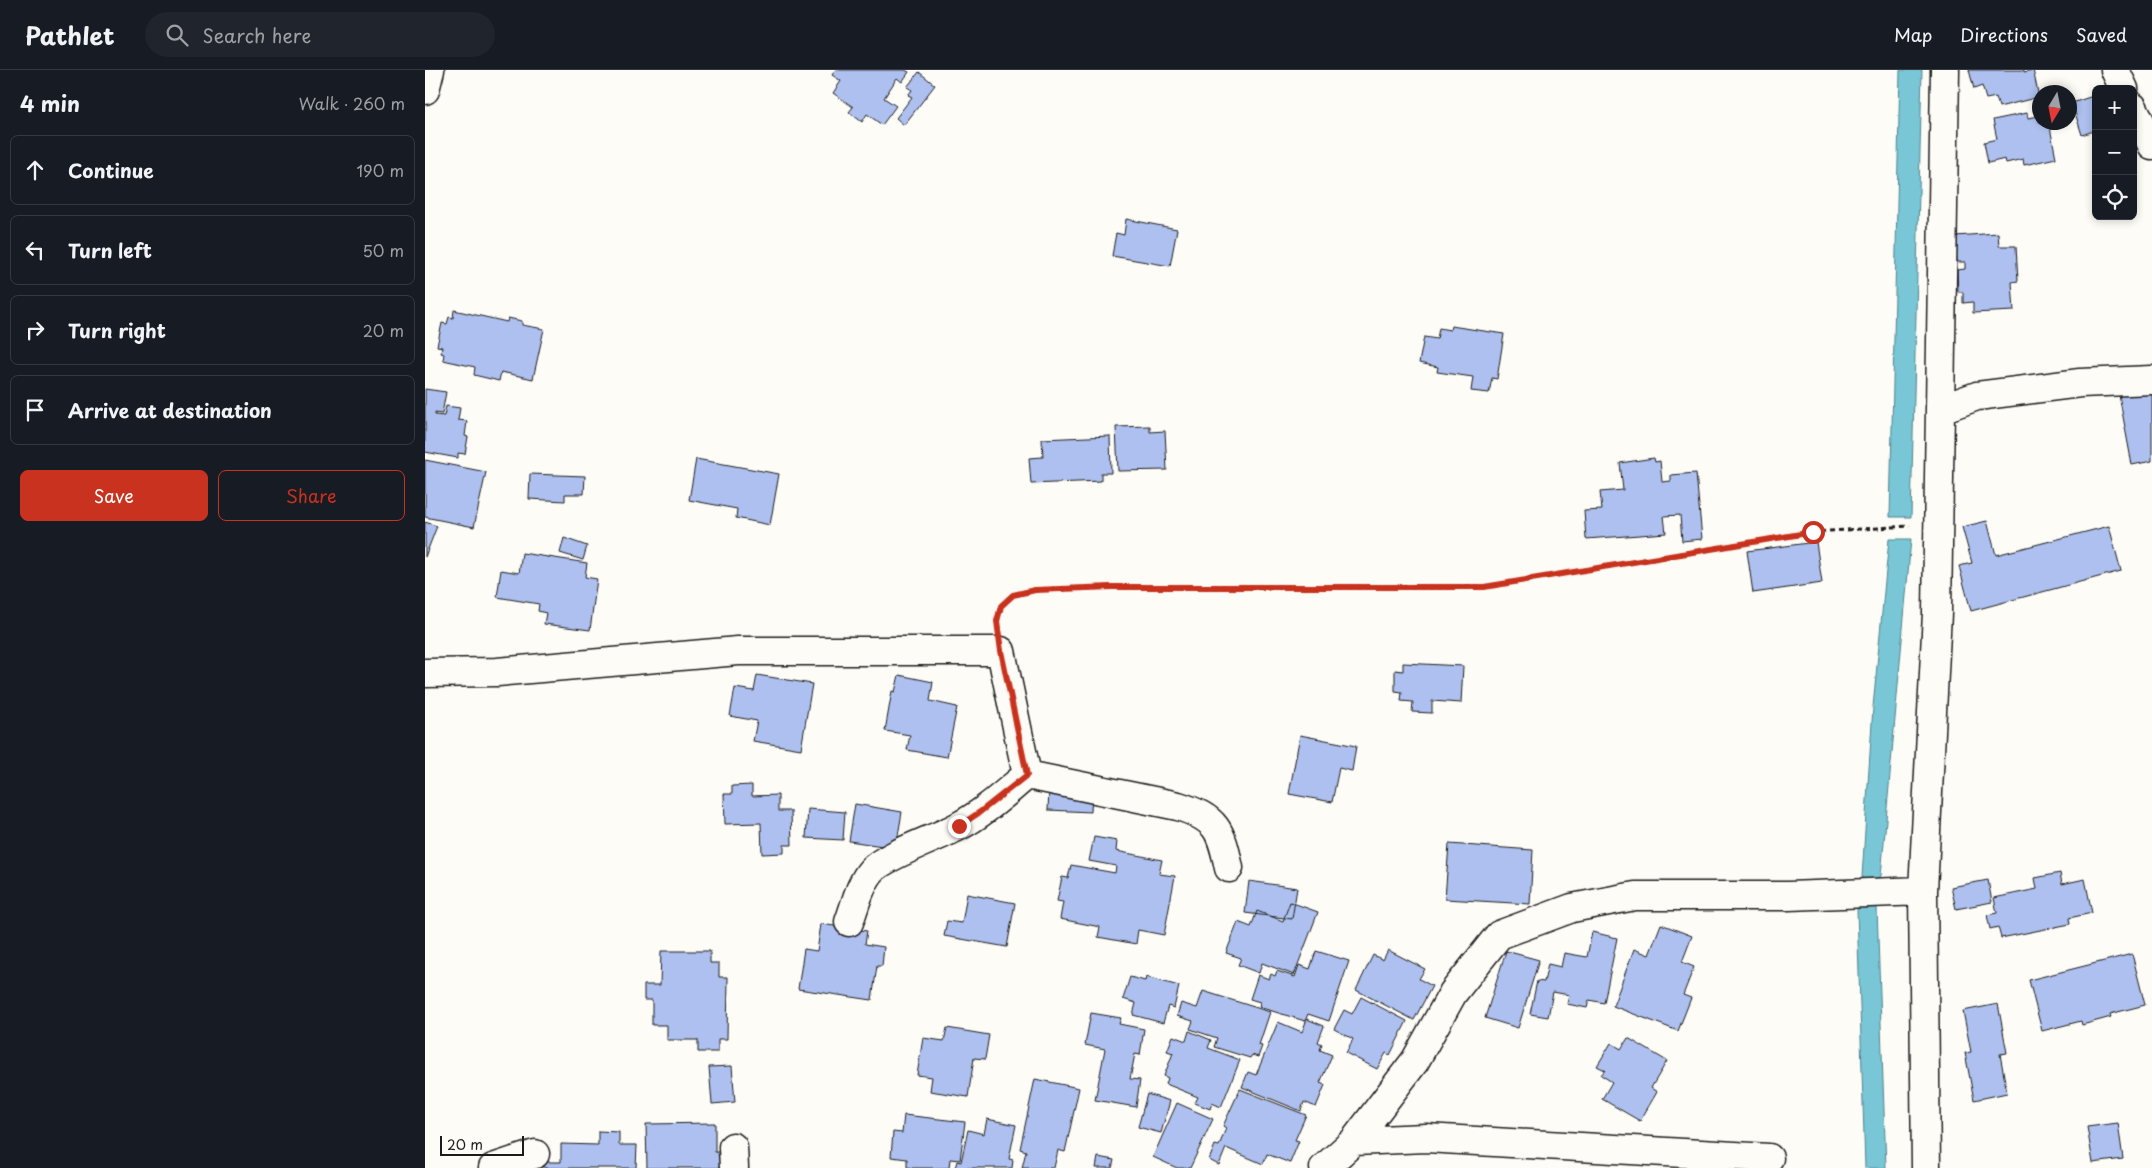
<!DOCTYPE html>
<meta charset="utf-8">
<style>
body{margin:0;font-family:"Playpen Sans",sans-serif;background:#20242c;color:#f1f3f6}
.controls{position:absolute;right:15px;top:15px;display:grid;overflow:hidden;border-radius:8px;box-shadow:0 2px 8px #0003}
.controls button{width:45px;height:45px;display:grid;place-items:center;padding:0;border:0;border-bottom:1px solid #363941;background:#171b24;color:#f1f3f6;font:25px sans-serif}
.compass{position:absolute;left:1607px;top:15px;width:45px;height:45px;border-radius:50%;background:#171b24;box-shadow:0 2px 8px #0003;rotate:190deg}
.scale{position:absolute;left:15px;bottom:12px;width:84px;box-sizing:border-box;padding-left:5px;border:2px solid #1c1c1c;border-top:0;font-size:14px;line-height:18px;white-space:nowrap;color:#1c1c1c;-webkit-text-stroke:4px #fdfcf7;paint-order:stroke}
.stop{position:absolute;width:15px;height:15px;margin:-11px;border:4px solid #c8321e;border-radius:50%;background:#fff}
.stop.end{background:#c8321e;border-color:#fff;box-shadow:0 1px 5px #0008}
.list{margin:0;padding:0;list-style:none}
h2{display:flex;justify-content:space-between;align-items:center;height:65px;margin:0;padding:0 20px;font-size:21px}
h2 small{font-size:16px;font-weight:400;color:#9ea1a6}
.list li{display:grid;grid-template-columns:32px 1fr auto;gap:15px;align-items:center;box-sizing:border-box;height:70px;margin:0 10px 10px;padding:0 10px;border:1px solid #363941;border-radius:8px}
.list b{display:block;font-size:19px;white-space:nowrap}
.list em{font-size:16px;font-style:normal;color:#9ea1a6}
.actions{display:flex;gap:10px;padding:15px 20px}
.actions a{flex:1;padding:11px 0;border:1px solid #c8321e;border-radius:8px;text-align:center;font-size:18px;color:#c8321e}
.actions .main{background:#c8321e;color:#fff}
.icon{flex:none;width:28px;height:28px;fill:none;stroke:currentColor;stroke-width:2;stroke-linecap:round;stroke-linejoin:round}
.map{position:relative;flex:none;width:1727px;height:1098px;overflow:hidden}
header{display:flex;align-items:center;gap:30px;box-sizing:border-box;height:70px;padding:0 25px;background:#171b24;border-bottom:1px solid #363941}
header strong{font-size:24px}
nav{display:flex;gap:28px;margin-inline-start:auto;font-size:18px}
.search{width:350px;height:45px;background:#20242c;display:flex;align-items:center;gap:12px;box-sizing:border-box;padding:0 18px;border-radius:28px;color:#9ea1a6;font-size:19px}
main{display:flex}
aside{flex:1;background:#171b24}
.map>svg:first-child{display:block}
.water{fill:#78c6d6;stroke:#53828c}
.building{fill:#adc0ef;stroke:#1c1c1c}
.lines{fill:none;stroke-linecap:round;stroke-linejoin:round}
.minor-casing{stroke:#1c1c1c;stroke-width:31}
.path{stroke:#1c1c1c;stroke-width:3;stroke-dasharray:5 4;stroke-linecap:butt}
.minor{stroke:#fdfcf7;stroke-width:28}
.route{stroke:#c8321e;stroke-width:6}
</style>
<header>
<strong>Pathlet</strong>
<div class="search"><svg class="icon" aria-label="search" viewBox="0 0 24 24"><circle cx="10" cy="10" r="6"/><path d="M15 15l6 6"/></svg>Search here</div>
<nav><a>Map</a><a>Directions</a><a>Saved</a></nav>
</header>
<main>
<aside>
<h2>4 min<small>Walk · 260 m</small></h2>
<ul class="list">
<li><svg class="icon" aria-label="ahead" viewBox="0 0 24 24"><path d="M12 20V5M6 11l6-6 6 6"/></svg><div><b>Continue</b></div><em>190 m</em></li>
<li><svg class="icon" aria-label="left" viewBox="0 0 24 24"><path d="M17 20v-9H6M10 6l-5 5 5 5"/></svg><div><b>Turn left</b></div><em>50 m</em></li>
<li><svg class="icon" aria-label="right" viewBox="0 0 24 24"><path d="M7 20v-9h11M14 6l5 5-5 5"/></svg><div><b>Turn right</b></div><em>20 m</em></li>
<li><svg class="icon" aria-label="arrive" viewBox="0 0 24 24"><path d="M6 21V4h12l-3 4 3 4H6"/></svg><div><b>Arrive at destination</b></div></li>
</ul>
<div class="actions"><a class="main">Save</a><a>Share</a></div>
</aside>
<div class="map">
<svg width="1727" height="1098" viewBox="0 0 1727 1098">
<rect width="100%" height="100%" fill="#fdfcf7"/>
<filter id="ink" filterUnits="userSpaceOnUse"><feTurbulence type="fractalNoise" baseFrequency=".02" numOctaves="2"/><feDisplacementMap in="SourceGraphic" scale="10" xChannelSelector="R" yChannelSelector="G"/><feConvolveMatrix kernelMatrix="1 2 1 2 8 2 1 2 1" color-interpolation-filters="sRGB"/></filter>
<g filter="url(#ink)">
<path class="water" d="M1475,0H1497L1486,447H1465Z
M1464,469H1486L1456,806C1450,811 1443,812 1437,807L1448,637Z
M1436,833H1447L1452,838L1461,1098H1440L1432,839Z"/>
<path class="building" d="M410,0H480L484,2L477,12L472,8L459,28L471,36L457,55L442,44L437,52L424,42L428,37L408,23L416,11L407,5Z
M1544,0H1599V2L1608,0L1614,27L1574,37L1571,27L1561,29L1557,16L1549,19Z
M494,2L510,15L479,55L471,48L487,27L483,25L487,20L482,17Z
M1671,25V60L1657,65L1647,33Z
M1602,43L1603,48L1614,46V52H1624L1631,88L1599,95L1598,89L1581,93L1580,89L1563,93L1559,72L1572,69L1568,50Z
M701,149L752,159L745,196L687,186L691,163L699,165Z
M1573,163L1574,176H1591L1593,211L1587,212L1589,241L1548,243V232L1538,233V222H1533L1532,200L1540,199V192H1532L1530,166Z
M29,240L82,252L83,248L97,251V255L119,259L108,309L76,302L74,311L49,305L50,297L18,290L19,284L16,283L17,277L12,276L17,253L22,254L24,247L28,248Z
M1026,256L1079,264L1072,309L1067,308L1064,323L1046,321L1048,307L1012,302L1013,297L994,293L999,267L1012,269L1014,258L1025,260Z
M0,319L21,322L17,344L10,343V345L19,346L21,336L35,338L33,350L42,351L40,366L43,367L40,384L33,383V388L0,382Z
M1727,319V391L1707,395L1694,325Z
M725,356V362L740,361L742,400L693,401L691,357Z
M685,366L686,403H676V411L606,414L604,388L618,387L617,369Z
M1229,388L1230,392L1235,391L1237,412L1246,411V405L1271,403L1277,469L1257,471L1255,445L1239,446L1241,463L1161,469L1159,441L1177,440L1175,422L1198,420L1195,393Z
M271,389L354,404L345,455L311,448L312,439L264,430Z
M0,390L61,402L49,457L0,447Z
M105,404L160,406L159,424H140V431L104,429Z
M1562,451L1571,485L1684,456L1696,501L1546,541L1534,496L1547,493L1537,457Z
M0,452L12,456L0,487Z
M139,468L162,476L158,490L135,483Z
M1391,472L1397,513L1328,523L1322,481Z
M97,483L162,493L160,507L172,509L165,560L119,554L121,543L113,541L114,534L72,527L76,500L94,503Z
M978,593L1038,596L1036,633L1007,631V643L987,642L988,632L976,631L977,622L970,621V600L978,601Z
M332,605L387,614L376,679L328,671L332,651L305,646L310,618L329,621Z
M474,605L508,612L505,631L532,637L522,687L482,680L485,665L460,661L467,621L470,622Z
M875,665L931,676L927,701L914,698L907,732L864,724Z
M327,715V726L353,725V741H366L367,775H359V783L337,784L336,753L300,754L299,724H307V716Z
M624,720L667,721L666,742L623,740Z
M430,734L477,742L471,778L424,771Z
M383,739L420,742L418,770L381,768Z
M669,767L692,771L691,781L737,790L734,804L750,806L739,865L713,860L711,874L673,867L675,857L635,849L638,832L632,831L637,807L643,808L646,795L690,803L691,796L664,791Z
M1024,774L1108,780L1105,834L1020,829Z
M1635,803L1637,814L1660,809L1667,843L1644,848L1645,854L1576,868L1573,857L1565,859L1562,845L1572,843L1569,828L1612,819L1610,808Z
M1563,810L1567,832L1531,839L1526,817Z
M824,811L872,818L867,849L820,843Z
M542,824L590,833L582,877L519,866L522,851L537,853Z
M865,832L893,842L869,905L837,893L834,903L813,895L816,888L801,883L813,852L826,857L832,841L858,851Z
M396,854L442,861L440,874L459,877L457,896H452L447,930L373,919L379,879L392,881Z
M1236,854L1267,866L1257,892L1269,897L1258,925L1266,928L1253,961L1188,936L1209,879L1224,885Z
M1167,862L1192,868L1179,933L1164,930L1162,938L1142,934L1144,925L1128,922L1123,947L1105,944L1112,911L1119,912L1123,894L1136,897L1139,883L1162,887Z
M963,880L1000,899L994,909L1007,916L989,950L931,920L948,885L958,890Z
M236,881H285V893H294V907H303L302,969H293V982H273V970H242V955H227V930H219V915H235Z
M891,881L924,891L904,951L883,944L880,951L834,937L835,932L825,929L833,905L844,909L846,904L850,906L852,901L870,907L874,895L885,899Z
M1081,881L1114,890L1093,958L1060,948Z
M1707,884L1720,935L1685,944L1686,947L1657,955L1656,951L1617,961L1604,910Z
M705,907L720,911L721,907L754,916L749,938L743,936L738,953L708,945L711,933L698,929Z
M778,921L845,942L834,975L837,976L833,987L827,985L825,988L789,977L792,968L765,959L768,951L752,946L756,933L772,938Z
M936,927L982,951L965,985L961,983L952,999L921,983L928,969L909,959L919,940L927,944Z
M1573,934L1582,983L1575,984L1582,1023L1549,1030L1540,983L1546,982L1538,941Z
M666,943L696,948L694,954L719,959L715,985L710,984L705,1009L715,1010L711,1037L670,1030L680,979L660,975Z
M882,949L899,956L893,972L897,974L895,980L907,985L895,1013L900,1015L891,1037L879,1032L876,1041L817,1017L823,1002L831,1005L853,952L877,962Z
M522,958L564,965L560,989L549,988L543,1027L505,1021L507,1007L492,1005L498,968L519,971Z
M764,961L786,970L783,978L815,990L796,1037L787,1033L785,1039L770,1033L773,1027L741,1014L743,1008L739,1006L748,983L742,981L748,966L761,971Z
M1203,968L1242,991L1226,1018L1232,1022L1215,1051L1177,1029L1187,1012L1176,1005L1180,1000L1172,996L1186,973L1196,979Z
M307,996L310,1032L287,1034L284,997Z
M610,1009L654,1018L640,1082L633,1080L629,1098H597L601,1081L595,1079Z
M815,1019L881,1045L870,1070L874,1071L865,1093L842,1084L838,1094L801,1078L794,1095L784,1090L790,1075L794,1076L801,1058L798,1056Z
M722,1024L745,1031L736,1063L713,1057Z
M752,1033L788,1049L765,1098H752L728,1087Z
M479,1045L540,1052L535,1090L525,1089L524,1098H488L482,1097V1089L466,1087L468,1062L477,1063Z
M562,1049L591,1055L584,1089L588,1090L587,1098H530L532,1091L536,1092L543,1060L559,1064Z
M290,1053V1082H299V1098H222L221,1054Z
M1693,1053L1698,1089L1668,1093L1662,1057Z
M173,1061L194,1062V1075H212L211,1098H119L120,1092H136V1074L173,1075Z
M673,1087L689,1090L687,1098H671Z"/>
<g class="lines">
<g class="minor-casing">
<path id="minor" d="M1690,0L1699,19
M0,20L5,0
M1708,37L1727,75
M1516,339L1552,326L1655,313L1727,310
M0,603L72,602L313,581H576L602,705
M424,852C430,836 435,813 447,800C463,784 510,769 532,757C558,744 580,723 602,705L753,736C792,748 796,760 804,798
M929,1071L990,991L1028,923L1074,865L1147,838L1210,826H1363L1498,821
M308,1077L309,1098
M68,1098L110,1084
M899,1098L929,1071L1001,1068L1344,1088
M1501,1098L1498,821L1512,543L1520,0"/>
</g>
<path class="path" d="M572,553L576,536L588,525L610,520L687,517H1059L1388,462L1485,456"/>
<use href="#minor" class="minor"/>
</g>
</g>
<g class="lines" filter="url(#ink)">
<path class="route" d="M534,756L555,742L602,705L576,581L572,551L576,536L588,525L610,520L687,517H1059L1388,462"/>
</g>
</svg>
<div class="controls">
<button>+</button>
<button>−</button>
<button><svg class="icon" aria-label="locate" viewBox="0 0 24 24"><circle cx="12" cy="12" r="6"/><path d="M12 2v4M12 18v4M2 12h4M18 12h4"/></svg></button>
</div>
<svg class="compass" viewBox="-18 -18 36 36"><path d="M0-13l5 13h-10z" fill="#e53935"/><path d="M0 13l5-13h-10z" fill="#9ea1a6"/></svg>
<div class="scale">20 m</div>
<div class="stop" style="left:1388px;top:462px"></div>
<div class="stop end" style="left:534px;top:756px"></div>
</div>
</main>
